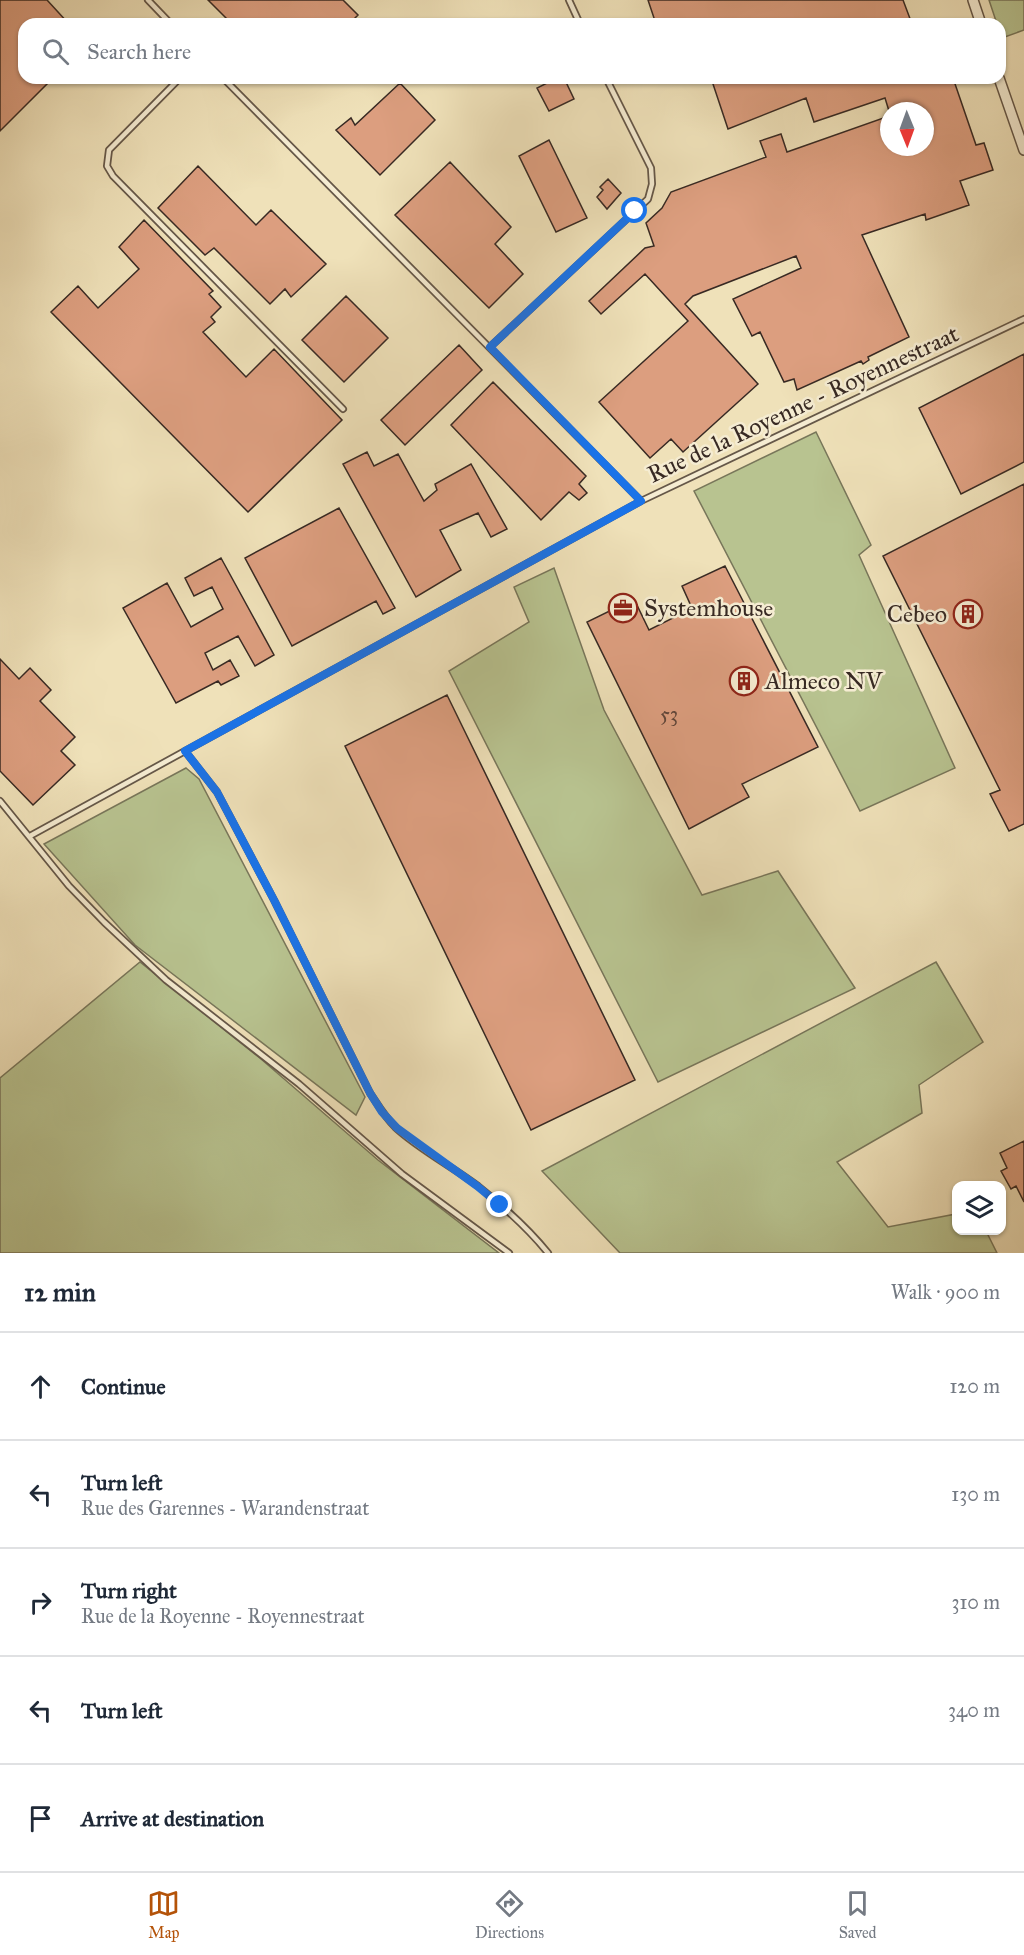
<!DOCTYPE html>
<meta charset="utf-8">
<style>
body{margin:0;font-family:"IM FELL Great Primer",serif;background:#f6f6f7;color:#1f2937}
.controls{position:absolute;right:18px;bottom:18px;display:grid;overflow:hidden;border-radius:12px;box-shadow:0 2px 4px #0004}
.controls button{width:54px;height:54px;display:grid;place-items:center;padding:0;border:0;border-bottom:2px solid #e0e1e3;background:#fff;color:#1f2937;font:30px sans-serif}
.compass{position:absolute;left:880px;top:102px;width:54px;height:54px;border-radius:50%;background:#fff;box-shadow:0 2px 4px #0004;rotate:179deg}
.stop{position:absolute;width:18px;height:18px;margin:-14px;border:4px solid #1a73e8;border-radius:50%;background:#fff}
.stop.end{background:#1a73e8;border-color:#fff;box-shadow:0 2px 6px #0008}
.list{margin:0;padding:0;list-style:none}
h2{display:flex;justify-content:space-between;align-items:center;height:78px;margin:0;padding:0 24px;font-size:26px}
h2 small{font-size:20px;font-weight:400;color:#747a83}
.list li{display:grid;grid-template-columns:39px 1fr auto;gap:18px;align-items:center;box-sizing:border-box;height:108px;padding:0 24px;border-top:2px solid #e0e1e3}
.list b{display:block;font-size:22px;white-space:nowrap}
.list p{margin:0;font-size:20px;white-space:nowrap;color:#747a83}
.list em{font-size:20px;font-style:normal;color:#747a83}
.icon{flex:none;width:33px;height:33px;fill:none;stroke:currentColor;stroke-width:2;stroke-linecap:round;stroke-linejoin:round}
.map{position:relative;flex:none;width:1024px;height:1253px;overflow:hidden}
.search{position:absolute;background:#fff;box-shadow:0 2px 4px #0004;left:18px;right:18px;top:18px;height:66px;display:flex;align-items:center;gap:15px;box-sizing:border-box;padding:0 21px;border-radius:18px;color:#747a83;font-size:22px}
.sheet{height:618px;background:#fff}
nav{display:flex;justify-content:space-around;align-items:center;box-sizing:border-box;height:84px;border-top:2px solid #e0e1e3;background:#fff;font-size:16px;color:#747a83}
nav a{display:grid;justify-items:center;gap:3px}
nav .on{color:#b45309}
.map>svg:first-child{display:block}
.green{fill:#b8c390;stroke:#78765a;stroke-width:1.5}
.building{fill:#dc9e7f;stroke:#372923;stroke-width:1.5}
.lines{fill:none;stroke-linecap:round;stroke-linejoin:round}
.lane-casing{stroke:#655748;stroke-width:8}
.street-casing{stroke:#655748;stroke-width:12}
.lane{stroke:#f5ecd2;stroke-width:4.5}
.street{stroke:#f5ecd2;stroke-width:9}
.route{stroke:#1a73e8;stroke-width:8}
.labels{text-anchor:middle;stroke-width:5;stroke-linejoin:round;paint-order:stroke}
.number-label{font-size:21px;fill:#60463a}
.street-label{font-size:24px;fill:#372923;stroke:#f5ecd2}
.poi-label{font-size:24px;fill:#372923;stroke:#f5ecd2;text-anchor:start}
</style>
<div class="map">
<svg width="1024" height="1253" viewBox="0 0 1024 1253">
<rect width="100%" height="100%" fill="#efe1b9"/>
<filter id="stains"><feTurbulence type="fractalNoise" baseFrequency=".00333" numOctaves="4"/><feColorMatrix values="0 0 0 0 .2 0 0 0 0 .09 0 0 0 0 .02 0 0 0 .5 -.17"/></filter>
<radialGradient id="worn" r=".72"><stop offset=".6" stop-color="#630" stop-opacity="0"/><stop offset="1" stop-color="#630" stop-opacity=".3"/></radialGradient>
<path class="green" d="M989,0H1024V30L1002,38L1000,24H997Z
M816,432L871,545L859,555L955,768L860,811L694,491Z
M554,568L604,710L702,895L778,871L855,988L658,1082L449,671L529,622L514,587Z
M186,768L199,779L365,1097L356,1115L135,945L44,844Z
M140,962L261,1059L378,1160L499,1253H0V1078Z
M936,962L983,1042L919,1085L922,1113L837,1162L888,1227L956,1214V1230L986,1231L997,1253H620L542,1171Z"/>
<path class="building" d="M0,0H47L69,24H24V78H53L0,131Z
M208,0H343L358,15L349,24H232Z
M648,0H903L912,24H656Z
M557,78H564L574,99L549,111L537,88Z
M711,78H953L976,145L984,143L993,170L960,181L969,205L926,220L925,214L862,235L909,337L868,357L869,360L863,364L861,361L797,390L794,379L784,382L760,332L752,336L733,299L801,268L796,256L693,296L685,304L758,384L683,452L671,439L650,458L599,402L688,321L645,274L601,314L589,301L645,248L654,246L646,223L662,208L671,192L766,157L760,141L781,134L787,152L889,116V147H925V111H889L885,98L814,122L806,98L728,129Z
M400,83L435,120L380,175L336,130L351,118L355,125Z
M549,140L587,218L556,232L519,156Z
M450,162L511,227L495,244L523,274L489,308L395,215Z
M198,166L256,225L271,210L326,264L291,297L285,289L270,304L214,248L205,255L158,208Z
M608,179L621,193L607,209L597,197L603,190L600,187Z
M144,220L213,291L209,294L221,307L211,317L215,322L203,332L246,377L274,349L342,420L248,512L51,312L78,286L98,308L139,269L119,247Z
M346,296L388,338L344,382L302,340Z
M459,345L482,370L405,445L381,420Z
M1024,354V462L961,494L919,408Z
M493,382L586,476L579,484L587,493L579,500L569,492L541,520L451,425Z
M367,452L374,466L398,454L424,501L437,490L435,484L471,464L507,529L491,537L478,513L440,530L461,570L416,597L343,464Z
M1024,484V824L1009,831L990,794L1000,790L883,556Z
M339,508L395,608L383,614L376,601L292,646L245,558Z
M221,558L274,655L255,666L238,636L205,653L213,670L230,660L239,676L221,685L218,681L176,703L123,608L167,583L191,627L223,609L212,587L194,596L185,578Z
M725,566L818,747L742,784L749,797L689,829L587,622L634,599L649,630L673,618L672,616L691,606L682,586Z
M0,659L19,679L30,668L51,690L40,701L75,737L61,751L75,765L33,805L0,771Z
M447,695L635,1080L531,1130L345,746Z
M1024,1141V1202L1016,1186L1011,1189L1001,1171L1007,1168L1000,1153Z"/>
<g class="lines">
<g class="lane-casing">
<path id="lane" d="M148,0L171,24
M569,0L580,24
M180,78L109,150L107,166L113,176L343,409
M223,78L641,501
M490,347L648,199L652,184L651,168L606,78
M185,751L217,792L274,900L370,1093C378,1105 385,1117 395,1127C417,1148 453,1167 478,1186C503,1206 528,1228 548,1253
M0,801L69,886L104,922L166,980L299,1084L402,1174L509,1253
M30,836L641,501L1024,319"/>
</g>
<g class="street-casing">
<path id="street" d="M973,0L981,24
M999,78L1024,150"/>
</g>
<use href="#lane" class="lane"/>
<use href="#street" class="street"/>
</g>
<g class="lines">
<path class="route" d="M500,1205L477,1186L397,1128L382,1112L370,1093L274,900L217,792L185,751L641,501L490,347L635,211"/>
</g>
<defs>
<g id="office-ring" transform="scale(1.5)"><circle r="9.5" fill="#f5ecd2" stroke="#8f2418" stroke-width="1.5"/><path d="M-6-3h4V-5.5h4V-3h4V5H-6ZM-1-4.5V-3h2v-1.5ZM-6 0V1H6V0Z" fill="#8f2418"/></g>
<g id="building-ring" transform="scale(1.5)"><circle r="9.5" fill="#f5ecd2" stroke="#8f2418" stroke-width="1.5"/><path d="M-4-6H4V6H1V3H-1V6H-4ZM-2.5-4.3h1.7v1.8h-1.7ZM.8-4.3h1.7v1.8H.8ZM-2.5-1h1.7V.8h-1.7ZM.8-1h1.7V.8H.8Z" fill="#8f2418"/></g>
</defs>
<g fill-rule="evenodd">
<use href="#office-ring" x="623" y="608"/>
<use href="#building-ring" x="968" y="614"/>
<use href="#building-ring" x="744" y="681"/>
</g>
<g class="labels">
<g class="number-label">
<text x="669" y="721">53</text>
</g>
<g class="street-label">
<text transform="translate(803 404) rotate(-25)" y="8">Rue de la Royenne - Royennestraat</text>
</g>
<g class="poi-label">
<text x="644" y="616">Systemhouse</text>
<text x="947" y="622" text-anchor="end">Cebeo</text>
<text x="765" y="689">Almeco NV</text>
</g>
</g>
<rect width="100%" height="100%" filter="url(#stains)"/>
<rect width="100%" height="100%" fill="url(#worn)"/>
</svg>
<div class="controls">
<button><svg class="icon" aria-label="layers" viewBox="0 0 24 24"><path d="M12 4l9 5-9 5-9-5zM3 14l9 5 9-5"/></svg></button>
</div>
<svg class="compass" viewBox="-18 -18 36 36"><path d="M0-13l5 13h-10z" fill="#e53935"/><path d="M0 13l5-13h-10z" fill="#747a83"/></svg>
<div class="stop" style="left:635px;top:211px"></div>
<div class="stop end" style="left:500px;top:1205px"></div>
<div class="search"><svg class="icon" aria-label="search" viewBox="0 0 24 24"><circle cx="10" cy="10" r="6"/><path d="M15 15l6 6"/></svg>Search here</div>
</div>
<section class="sheet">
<h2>12 min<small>Walk · 900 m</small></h2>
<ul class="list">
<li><svg class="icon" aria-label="ahead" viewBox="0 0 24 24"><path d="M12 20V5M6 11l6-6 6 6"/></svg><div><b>Continue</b></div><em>120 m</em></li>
<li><svg class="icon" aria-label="left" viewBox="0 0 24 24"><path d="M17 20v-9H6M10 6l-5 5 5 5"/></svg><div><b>Turn left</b><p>Rue des Garennes - Warandenstraat</p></div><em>130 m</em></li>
<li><svg class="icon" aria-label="right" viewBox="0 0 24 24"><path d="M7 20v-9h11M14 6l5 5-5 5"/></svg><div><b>Turn right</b><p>Rue de la Royenne - Royennestraat</p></div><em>310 m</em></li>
<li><svg class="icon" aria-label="left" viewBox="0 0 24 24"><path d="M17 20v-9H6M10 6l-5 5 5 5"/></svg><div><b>Turn left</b></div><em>340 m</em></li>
<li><svg class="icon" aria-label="arrive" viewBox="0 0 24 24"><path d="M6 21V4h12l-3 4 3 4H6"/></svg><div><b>Arrive at destination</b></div></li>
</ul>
</section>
<nav>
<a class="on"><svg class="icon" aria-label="map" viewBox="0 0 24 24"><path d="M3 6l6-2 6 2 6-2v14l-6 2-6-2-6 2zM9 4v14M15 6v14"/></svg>Map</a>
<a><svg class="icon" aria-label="directions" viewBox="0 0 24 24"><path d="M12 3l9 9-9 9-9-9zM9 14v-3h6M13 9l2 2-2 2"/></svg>Directions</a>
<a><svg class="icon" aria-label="saved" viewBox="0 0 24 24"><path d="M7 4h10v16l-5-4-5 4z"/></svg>Saved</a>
</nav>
